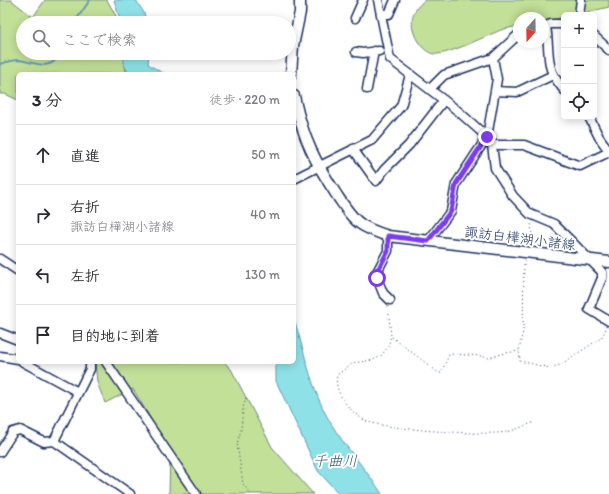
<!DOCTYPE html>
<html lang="ja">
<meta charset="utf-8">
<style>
body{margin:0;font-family:Itim,"Klee One",sans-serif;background:#f2f2f3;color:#2b2b33}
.controls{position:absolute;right:12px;top:12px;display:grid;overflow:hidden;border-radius:6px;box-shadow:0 2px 10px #0003}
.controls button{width:36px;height:36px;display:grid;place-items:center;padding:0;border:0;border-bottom:1px solid #e1e1e2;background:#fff;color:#2b2b33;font:20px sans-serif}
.compass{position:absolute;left:513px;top:12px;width:36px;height:36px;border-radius:50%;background:#fff;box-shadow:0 2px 10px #0003;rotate:200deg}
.stop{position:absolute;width:12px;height:12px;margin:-9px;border:3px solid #7c3aed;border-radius:50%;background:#fff}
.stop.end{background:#7c3aed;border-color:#fff;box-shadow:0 1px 4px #0008}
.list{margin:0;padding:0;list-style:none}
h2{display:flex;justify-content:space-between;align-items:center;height:52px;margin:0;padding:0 16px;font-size:17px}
h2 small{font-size:13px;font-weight:400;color:#7c7c81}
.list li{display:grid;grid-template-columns:26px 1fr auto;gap:12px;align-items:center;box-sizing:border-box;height:60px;padding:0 16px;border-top:1px solid #e1e1e2}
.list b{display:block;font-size:15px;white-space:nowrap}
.list p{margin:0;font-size:13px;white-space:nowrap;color:#7c7c81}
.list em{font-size:13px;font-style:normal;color:#7c7c81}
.icon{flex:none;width:22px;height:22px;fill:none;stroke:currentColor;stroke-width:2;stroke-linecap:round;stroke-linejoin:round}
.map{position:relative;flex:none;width:609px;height:494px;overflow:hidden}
.search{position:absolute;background:#fff;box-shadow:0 2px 10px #0003;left:16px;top:16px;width:280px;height:44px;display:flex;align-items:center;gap:10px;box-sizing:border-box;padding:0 14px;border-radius:22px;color:#7c7c81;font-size:15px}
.panel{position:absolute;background:#fff;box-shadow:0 2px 10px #0003;left:16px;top:72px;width:280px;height:292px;border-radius:6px}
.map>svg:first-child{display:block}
.green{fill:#c2e098;stroke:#6e887b}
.water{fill:#8fe1e8;stroke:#619ab1}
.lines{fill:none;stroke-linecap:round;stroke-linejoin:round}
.stream{stroke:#619ab1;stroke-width:2}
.minor-casing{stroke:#1b2f5e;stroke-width:11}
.major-casing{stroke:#1b2f5e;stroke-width:13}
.path{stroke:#1b2f5e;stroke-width:1;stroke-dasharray:1 3;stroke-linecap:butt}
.minor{stroke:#fff;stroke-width:8}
.major{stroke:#fff;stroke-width:10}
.route{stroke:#7c3aed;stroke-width:5}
.labels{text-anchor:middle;stroke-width:4;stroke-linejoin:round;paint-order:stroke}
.street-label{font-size:14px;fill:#1b2f5e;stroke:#fff}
.water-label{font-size:15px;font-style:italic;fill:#385c80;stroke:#fff}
</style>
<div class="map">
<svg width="609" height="494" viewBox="0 0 609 494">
<rect width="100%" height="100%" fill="#fff"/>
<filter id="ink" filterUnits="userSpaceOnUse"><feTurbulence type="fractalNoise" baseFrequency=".025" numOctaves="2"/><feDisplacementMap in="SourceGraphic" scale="8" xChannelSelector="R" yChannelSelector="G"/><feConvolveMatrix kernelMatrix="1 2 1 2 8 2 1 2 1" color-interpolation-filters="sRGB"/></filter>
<g filter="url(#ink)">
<path class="green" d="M0,0H11L33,17L45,0H107L120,23H23V53H124L126,74H18V100L5,94H0Z
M425,0H609V7L575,15H564V17L543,22V18H519V26C514,27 509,28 504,29C489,34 447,56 434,54C422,52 412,35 412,23C412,14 417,6 425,0Z
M95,362H224L231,369L272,447L313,494H169L170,451L133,389L105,403L97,382Z"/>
<path class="water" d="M114,0H136L144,13L147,23H121Z
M124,53H149L148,64L161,72L167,74H129L124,65Z
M294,319C305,353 312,392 330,422C345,447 366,469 382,494H339L318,471L276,381V362H294Z"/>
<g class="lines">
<path class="stream" d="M74,23L90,0
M0,64C6,62 12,60 19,60C35,62 51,73 60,53"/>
<g class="minor-casing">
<path id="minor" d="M378,0L390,59L458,111L487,137L492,145L495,168L513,196L530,214L554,224L602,272V278L589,309L609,321
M381,14H389L395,0
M579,15L581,0
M355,18L363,0
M543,27L551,24H564
M546,27C549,41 547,64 553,74C556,80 560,85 564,90
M594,36L609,50
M356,52L363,53L379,51
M367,89L374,51
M430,89L444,75L493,58
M495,91L517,92L553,75
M589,117L599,137L609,151
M492,145H524L580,166L609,152
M353,149L376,181L384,170L409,145L444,100
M294,179L372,140L401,106L410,75
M388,236V251L378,270L377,278L383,293L390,300
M428,241L451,211L456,184L487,137L497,79L493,58L519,34
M0,259L18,271
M0,333L18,340
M0,356L18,359
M23,362L78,392
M90,362V369L54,441L130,494
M106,362L196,494
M0,452L13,432L20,430L44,442L54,441"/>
</g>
<g class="major-casing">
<path id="major" d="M291,74L293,46L300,12V0
M294,96C303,139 315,162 338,197C345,207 352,219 362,225C370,230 379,233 388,236L609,262"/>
</g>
<path class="path" d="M530,245L532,238L531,222
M524,261L523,331L519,351L520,361L550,368L560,365L601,338L607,327
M388,306L391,336L388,347L381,356L373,360L353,363L337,375C333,393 351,413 366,421C382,429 487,436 506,432C516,430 526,425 535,422
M392,337L439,373H441L449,355L453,354L481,356L488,358L505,353L519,351
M246,398L243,408L241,430L237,444L243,484L251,494"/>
<use href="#minor" class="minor"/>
<use href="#major" class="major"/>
</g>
</g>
<g class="lines" filter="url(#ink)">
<path class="route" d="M377,278L378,270L388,251V236L428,241L451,211L456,184L487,137"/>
</g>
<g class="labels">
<g class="street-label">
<text transform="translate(520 238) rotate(7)" y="5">諏訪白樺湖小諸線</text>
</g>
<g class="water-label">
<text x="335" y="466">千曲川</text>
</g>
</g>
</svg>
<div class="controls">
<button>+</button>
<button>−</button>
<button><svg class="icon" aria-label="locate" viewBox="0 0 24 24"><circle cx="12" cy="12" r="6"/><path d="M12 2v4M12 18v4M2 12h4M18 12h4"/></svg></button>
</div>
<svg class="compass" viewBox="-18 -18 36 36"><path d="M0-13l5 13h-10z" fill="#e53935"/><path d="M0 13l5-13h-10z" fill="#7c7c81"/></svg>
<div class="stop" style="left:377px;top:278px"></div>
<div class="stop end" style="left:487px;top:137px"></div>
<div class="search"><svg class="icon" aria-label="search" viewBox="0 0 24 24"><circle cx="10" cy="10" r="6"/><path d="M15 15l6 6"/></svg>ここで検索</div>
<section class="panel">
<h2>3 分<small>徒歩 · 220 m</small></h2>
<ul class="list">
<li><svg class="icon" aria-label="ahead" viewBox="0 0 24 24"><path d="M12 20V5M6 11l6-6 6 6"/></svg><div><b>直進</b></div><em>50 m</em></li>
<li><svg class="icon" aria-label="right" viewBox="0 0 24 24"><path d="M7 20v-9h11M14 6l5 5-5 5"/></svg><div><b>右折</b><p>諏訪白樺湖小諸線</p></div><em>40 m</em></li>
<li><svg class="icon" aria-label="left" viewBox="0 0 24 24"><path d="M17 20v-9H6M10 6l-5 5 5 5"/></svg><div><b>左折</b></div><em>130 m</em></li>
<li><svg class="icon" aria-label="arrive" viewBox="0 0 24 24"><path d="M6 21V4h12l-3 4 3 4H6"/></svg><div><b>目的地に到着</b></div></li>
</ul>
</section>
</div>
